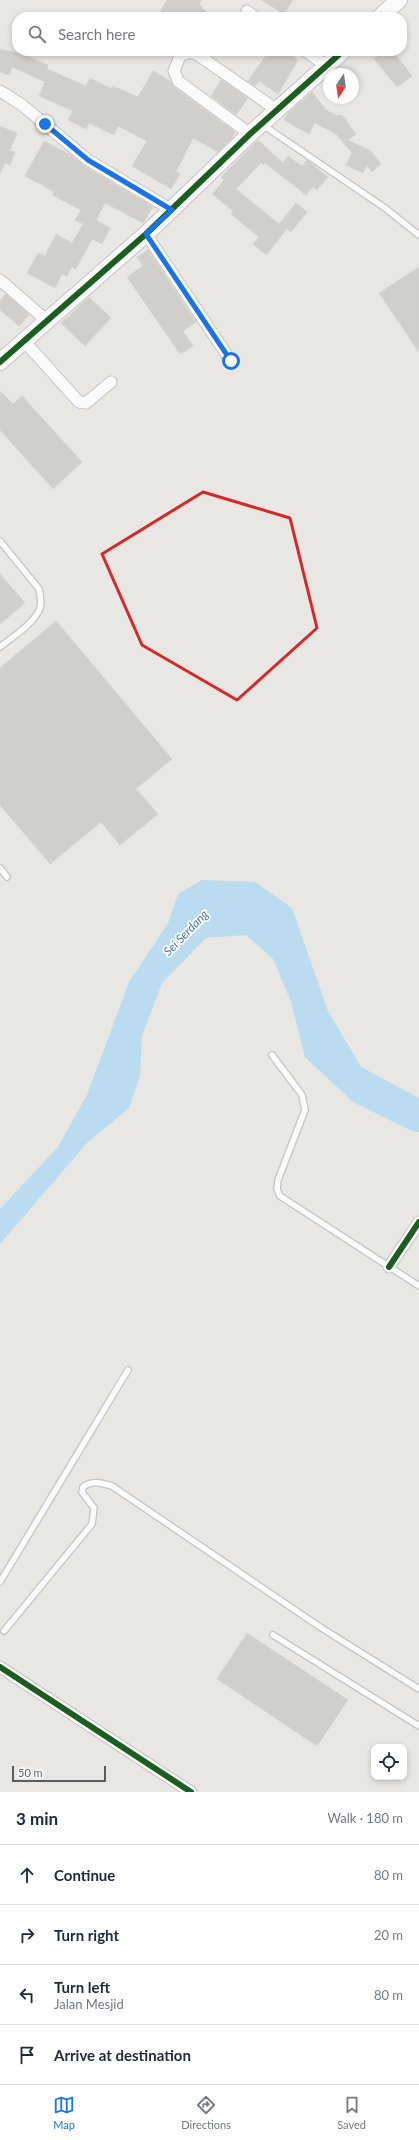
<!DOCTYPE html>
<meta charset="utf-8">
<style>
body{margin:0;font-family:Lato,sans-serif;background:#f6f6f7;color:#1f2937}
.controls{position:absolute;right:12px;bottom:12px;display:grid;overflow:hidden;border-radius:8px;box-shadow:0 2px 6px #0003}
.controls button{width:36px;height:36px;display:grid;place-items:center;padding:0;border:0;border-bottom:1px solid #e0e1e3;background:#fff;color:#1f2937;font:20px sans-serif}
.compass{position:absolute;left:323px;top:68px;width:36px;height:36px;border-radius:50%;background:#fff;box-shadow:0 2px 6px #0003;rotate:193deg}
.scale{position:absolute;left:12px;bottom:10px;width:94px;box-sizing:border-box;padding-left:4px;border:2px solid #595d60;border-top:0;font-size:11px;line-height:14px;white-space:nowrap;color:#595d60;-webkit-text-stroke:3px #fff;paint-order:stroke}
.stop{position:absolute;width:12px;height:12px;margin:-9px;border:3px solid #1a73e8;border-radius:50%;background:#fff}
.stop.end{background:#1a73e8;border-color:#fff;box-shadow:0 1px 4px #0008}
.list{margin:0;padding:0;list-style:none}
h2{display:flex;justify-content:space-between;align-items:center;height:52px;margin:0;padding:0 16px;font-size:17px}
h2 small{font-size:13px;font-weight:400;color:#747a83}
.list li{display:grid;grid-template-columns:26px 1fr auto;gap:12px;align-items:center;box-sizing:border-box;height:60px;padding:0 16px;border-top:1px solid #e0e1e3}
.list b{display:block;font-size:15px;white-space:nowrap}
.list p{margin:0;font-size:13px;white-space:nowrap;color:#747a83}
.list em{font-size:13px;font-style:normal;color:#747a83}
.icon{flex:none;width:22px;height:22px;fill:none;stroke:currentColor;stroke-width:2;stroke-linecap:round;stroke-linejoin:round}
.map{position:relative;flex:none;width:419px;height:1792px;overflow:hidden}
.search{position:absolute;background:#fff;box-shadow:0 2px 6px #0003;left:12px;right:12px;top:12px;height:44px;display:flex;align-items:center;gap:10px;box-sizing:border-box;padding:0 14px;border-radius:16px;color:#747a83;font-size:15px}
.sheet{height:292px;background:#fff}
nav{display:flex;justify-content:space-around;align-items:center;box-sizing:border-box;height:56px;border-top:1px solid #e0e1e3;background:#fff;font-size:11px;color:#747a83}
nav a{display:grid;justify-items:center;gap:2px}
nav .on{color:#1a73e8}
.map>svg:first-child{display:block}
.water{fill:#bbdbf0}
.building{fill:#d0cfcc;stroke:#d7d6d2}
.lines{fill:none;stroke-linecap:round;stroke-linejoin:round}
.lane-casing{stroke:#c4c4c4;stroke-width:8}
.street-casing{stroke:#c4c4c4;stroke-width:13}
.secondary-casing{stroke:#c5c5c5;stroke-width:18}
.lane{stroke:#fcfbfb;stroke-width:5.5}
.street{stroke:#fcfbfb;stroke-width:11}
.secondary{stroke:#fcfbfb;stroke-width:16}
.cycleway-casing{stroke:#fff;stroke-width:8}
.cycleway{stroke:#1b5e20;stroke-width:6}
.route{stroke:#1a73e8;stroke-width:5}
.marked{fill:none;stroke:#d62828;stroke-width:3;stroke-linejoin:round}
.labels{text-anchor:middle;stroke-width:3.5;stroke-linejoin:round;paint-order:stroke}
.water-label{font-size:12px;font-style:italic;fill:#4878a4;stroke:#fff}
</style>
<div class="map">
<svg width="419" height="1792" viewBox="0 0 419 1792">
<rect width="100%" height="100%" fill="#e9e7e3"/>
<path class="water" d="M202,880L255,882L292,908L328,1011L361,1067L419,1098V1132L412,1131L353,1102L305,1057L291,1002L273,959L246,935L206,938L162,983L142,1036L140,1076L129,1108L87,1143L0,1244V1209L58,1147L87,1095L129,982L168,923L178,894Z"/>
<path class="building" d="M167,0H202L199,4L211,17H157Z
M261,0H293L284,14Z
M0,49L22,54L48,65L47,69L86,86L90,78L112,89L113,86L138,97L153,71L170,81L174,87L235,132L232,138L218,152L193,138L176,172L180,174L171,189L132,166L147,141L118,126L114,135L89,123L86,129L68,120L73,111L39,96L45,82L12,67L9,75L0,72Z
M269,51H285L298,60L278,94L259,81L255,86L248,81Z
M384,51H393L412,76L397,87L374,59Z
M221,80L248,98L236,115L211,96Z
M312,92L326,110L338,116L340,114L347,120L346,121L356,134L348,140L371,151L381,164L372,172L367,165L363,173L346,165L352,153L336,134L315,123L309,134L284,120L288,113Z
M0,126L17,133L10,150L15,152L10,165L5,163L0,174Z
M258,140L283,163L288,156L302,166L307,160L328,177L317,190L313,187L306,195L265,163L263,165L261,163L236,189L279,224L296,203L307,212L291,232L287,229L266,255L253,244L259,237L231,214L233,211L212,194L224,180L221,177Z
M44,141L73,156L84,166L153,207L143,223L105,203L96,220L110,228L102,244L92,239L76,269L72,267L67,276L62,274L55,288L27,273L38,253L45,256L56,234L72,243L83,224L75,220L81,210L52,195L54,192L25,176Z
M148,250L196,322L183,331L193,346L180,354L127,277L143,266L137,257Z
M419,267V352L379,293Z
M6,294L29,315L19,326L0,310V301Z
M89,297L111,318L85,346L61,323Z
M0,391L13,404L22,396L82,462L53,489L0,430Z
M0,574L25,603L0,624Z
M56,621L172,759L136,789L158,814L120,845L101,822L50,864L0,805V668Z
M247,1633L348,1700L317,1746L217,1679Z"/>
<g class="lines">
<g class="lane-casing">
<path id="lane" d="M263,125L385,208L419,235
M0,541L39,589C40,595 42,602 40,608C34,624 12,637 0,647
M0,868L7,877
M272,1055L302,1095L305,1110L278,1180L277,1189L280,1196L419,1286
M0,1582L128,1370
M4,1631L92,1524L94,1508L82,1492L83,1487C92,1480 102,1483 112,1486L320,1627L419,1689
M273,1635L419,1726"/>
</g>
<g class="street-casing">
<path id="street" d="M247,11L255,17
M305,51L327,66
M0,91L22,105L88,160L172,210
M250,134L178,81L174,71L180,56L190,52L198,55L277,110
M146,234L231,361
M0,280L47,321
M24,341L79,402L86,403L111,382
M389,1267L419,1222
M0,1667L191,1792"/>
</g>
<g class="secondary-casing">
<path id="secondary" d="M380,17L399,0
M0,362L146,234L250,134L343,51"/>
</g>
<use href="#lane" class="lane"/>
<use href="#street" class="street"/>
<use href="#secondary" class="secondary"/>
<g class="cycleway-casing">
<path id="cycleway" d="M0,362L146,234L250,134L343,51
M389,1267L419,1222
M0,1667L191,1792"/>
</g>
<use href="#cycleway" class="cycleway"/>
</g>
<g class="lines">
<path class="route" d="M45,124L88,160L172,210L146,234L231,361"/>
</g>
<path class="marked" d="M203,492L290,518L317,628L237,700L142,645L102,554Z"/>
<g class="labels">
<g class="water-label">
<text transform="translate(186 933) rotate(-46)" y="4">Sei Serdang</text>
</g>
</g>
</svg>
<div class="controls">
<button><svg class="icon" aria-label="locate" viewBox="0 0 24 24"><circle cx="12" cy="12" r="6"/><path d="M12 2v4M12 18v4M2 12h4M18 12h4"/></svg></button>
</div>
<svg class="compass" viewBox="-18 -18 36 36"><path d="M0-13l5 13h-10z" fill="#e53935"/><path d="M0 13l5-13h-10z" fill="#747a83"/></svg>
<div class="scale">50 m</div>
<div class="stop" style="left:231px;top:361px"></div>
<div class="stop end" style="left:45px;top:124px"></div>
<div class="search"><svg class="icon" aria-label="search" viewBox="0 0 24 24"><circle cx="10" cy="10" r="6"/><path d="M15 15l6 6"/></svg>Search here</div>
</div>
<section class="sheet">
<h2>3 min<small>Walk · 180 m</small></h2>
<ul class="list">
<li><svg class="icon" aria-label="ahead" viewBox="0 0 24 24"><path d="M12 20V5M6 11l6-6 6 6"/></svg><div><b>Continue</b></div><em>80 m</em></li>
<li><svg class="icon" aria-label="right" viewBox="0 0 24 24"><path d="M7 20v-9h11M14 6l5 5-5 5"/></svg><div><b>Turn right</b></div><em>20 m</em></li>
<li><svg class="icon" aria-label="left" viewBox="0 0 24 24"><path d="M17 20v-9H6M10 6l-5 5 5 5"/></svg><div><b>Turn left</b><p>Jalan Mesjid</p></div><em>80 m</em></li>
<li><svg class="icon" aria-label="arrive" viewBox="0 0 24 24"><path d="M6 21V4h12l-3 4 3 4H6"/></svg><div><b>Arrive at destination</b></div></li>
</ul>
</section>
<nav>
<a class="on"><svg class="icon" aria-label="map" viewBox="0 0 24 24"><path d="M3 6l6-2 6 2 6-2v14l-6 2-6-2-6 2zM9 4v14M15 6v14"/></svg>Map</a>
<a><svg class="icon" aria-label="directions" viewBox="0 0 24 24"><path d="M12 3l9 9-9 9-9-9zM9 14v-3h6M13 9l2 2-2 2"/></svg>Directions</a>
<a><svg class="icon" aria-label="saved" viewBox="0 0 24 24"><path d="M7 4h10v16l-5-4-5 4z"/></svg>Saved</a>
</nav>
